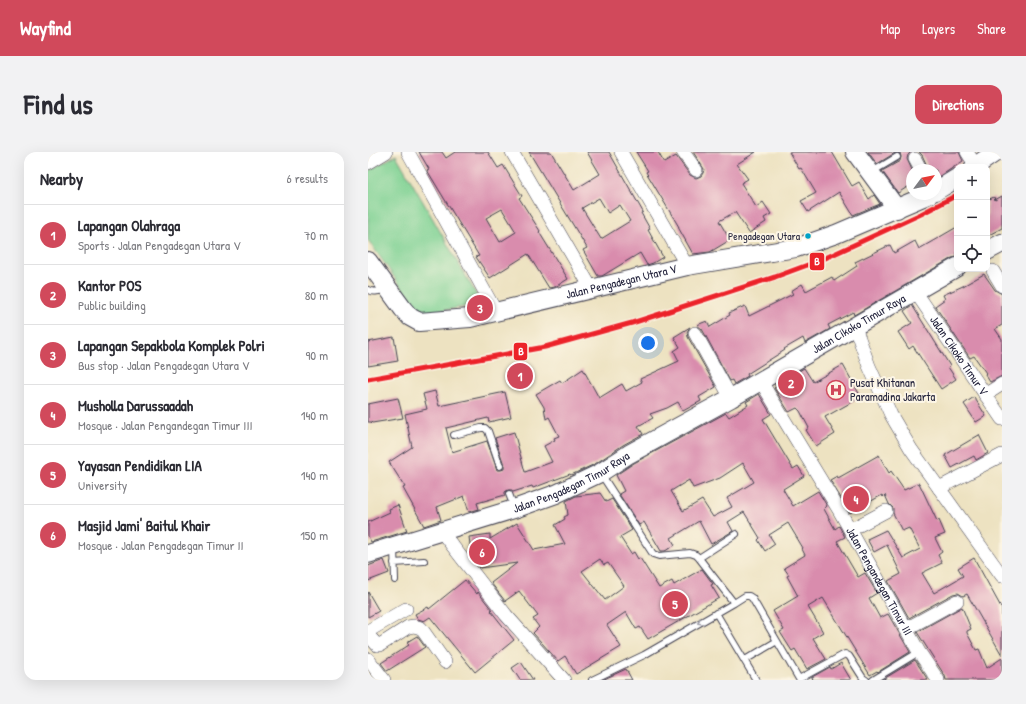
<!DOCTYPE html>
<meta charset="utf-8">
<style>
body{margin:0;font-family:"Patrick Hand",sans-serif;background:#f2f2f3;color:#2b2b33}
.controls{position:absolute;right:12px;top:12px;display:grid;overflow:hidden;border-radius:8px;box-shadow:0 4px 16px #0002}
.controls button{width:36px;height:36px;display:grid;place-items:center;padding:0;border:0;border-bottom:1px solid #e1e1e2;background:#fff;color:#2b2b33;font:20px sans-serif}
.compass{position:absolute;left:538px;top:12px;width:36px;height:36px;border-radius:50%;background:#fff;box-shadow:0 4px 16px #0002;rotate:58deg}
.you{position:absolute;left:280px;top:191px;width:14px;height:14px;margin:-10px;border:3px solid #fff;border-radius:50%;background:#1a73e8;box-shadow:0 0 0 6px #1a73e833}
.badge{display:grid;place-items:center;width:26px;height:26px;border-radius:50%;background:#d1495b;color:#fff;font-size:13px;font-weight:700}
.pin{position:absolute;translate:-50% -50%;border:2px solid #fff;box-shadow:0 1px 4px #0006}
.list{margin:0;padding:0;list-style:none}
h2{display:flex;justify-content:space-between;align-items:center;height:52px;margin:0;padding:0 16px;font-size:17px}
h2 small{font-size:13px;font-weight:400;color:#7c7c81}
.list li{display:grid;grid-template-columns:26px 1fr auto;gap:12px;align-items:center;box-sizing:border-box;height:60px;padding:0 16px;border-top:1px solid #e1e1e2}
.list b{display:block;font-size:15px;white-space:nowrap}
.list p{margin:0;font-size:13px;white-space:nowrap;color:#7c7c81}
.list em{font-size:13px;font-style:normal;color:#7c7c81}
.icon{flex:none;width:22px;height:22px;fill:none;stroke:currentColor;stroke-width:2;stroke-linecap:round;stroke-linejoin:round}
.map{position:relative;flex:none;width:634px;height:528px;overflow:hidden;border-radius:12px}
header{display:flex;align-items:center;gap:24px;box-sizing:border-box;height:56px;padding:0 20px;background:#d1495b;color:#fff}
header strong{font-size:19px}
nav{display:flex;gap:22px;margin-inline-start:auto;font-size:14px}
.intro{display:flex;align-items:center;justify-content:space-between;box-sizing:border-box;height:96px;padding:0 24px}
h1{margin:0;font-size:28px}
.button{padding:10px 18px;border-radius:12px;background:#d1495b;color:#fff;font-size:14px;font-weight:700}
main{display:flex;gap:24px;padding:0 24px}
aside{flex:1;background:#fff;border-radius:12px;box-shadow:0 4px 16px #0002}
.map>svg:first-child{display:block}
.grass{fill:#7ed193;stroke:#507a67}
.building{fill:#d98cad;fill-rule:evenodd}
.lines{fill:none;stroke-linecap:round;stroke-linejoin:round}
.lane-casing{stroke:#403f4f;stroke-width:8}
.street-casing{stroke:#403f4f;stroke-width:14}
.secondary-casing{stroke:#403f4f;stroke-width:20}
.lane{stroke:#fff;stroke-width:6}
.street{stroke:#fff;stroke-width:13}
.secondary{stroke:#fff;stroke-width:18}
.rail-1-casing{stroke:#fcf5e5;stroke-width:8}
.rail-1{stroke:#ec2329;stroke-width:5}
.oneway{stroke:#9c9ca7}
.bus-dot{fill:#02a2c7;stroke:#fcf5e5;stroke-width:1.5}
.labels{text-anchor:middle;stroke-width:4;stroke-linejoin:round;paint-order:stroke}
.bus-label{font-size:11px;fill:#22223b;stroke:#fcf5e5;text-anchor:end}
.street-label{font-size:12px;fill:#22223b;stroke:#fcf5e5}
.poi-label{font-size:12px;fill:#22223b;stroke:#fcf5e5;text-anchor:start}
.line-badge{stroke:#fcf5e5;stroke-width:1.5}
.badge-label{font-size:11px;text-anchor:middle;font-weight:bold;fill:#fff}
</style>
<header>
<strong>Wayfind</strong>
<nav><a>Map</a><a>Layers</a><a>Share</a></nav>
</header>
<div class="intro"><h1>Find us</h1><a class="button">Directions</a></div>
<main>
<aside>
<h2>Nearby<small>6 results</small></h2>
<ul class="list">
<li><span class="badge">1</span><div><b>Lapangan Olahraga</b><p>Sports · Jalan Pengadegan Utara V</p></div><em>70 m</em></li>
<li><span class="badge">2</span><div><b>Kantor POS</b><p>Public building</p></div><em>80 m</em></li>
<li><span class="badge">3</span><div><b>Lapangan Sepakbola Komplek Polri</b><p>Bus stop · Jalan Pengadegan Utara V</p></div><em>90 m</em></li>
<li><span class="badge">4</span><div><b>Musholla Darussaadah</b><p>Mosque · Jalan Pengandegan Timur III</p></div><em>140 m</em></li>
<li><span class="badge">5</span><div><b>Yayasan Pendidikan LIA</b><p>University</p></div><em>140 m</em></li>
<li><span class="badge">6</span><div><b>Masjid Jami' Baitul Khair</b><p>Mosque · Jalan Pengadegan Timur II</p></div><em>150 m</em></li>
</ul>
</aside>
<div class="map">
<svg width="634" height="528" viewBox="0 0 634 528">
<rect width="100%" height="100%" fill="#fcf5e5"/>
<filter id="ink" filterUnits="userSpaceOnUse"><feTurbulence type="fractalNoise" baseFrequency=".025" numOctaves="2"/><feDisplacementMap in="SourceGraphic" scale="8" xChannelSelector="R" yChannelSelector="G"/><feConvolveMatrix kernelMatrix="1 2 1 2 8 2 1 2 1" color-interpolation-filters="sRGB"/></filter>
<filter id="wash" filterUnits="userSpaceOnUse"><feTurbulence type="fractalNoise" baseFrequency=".012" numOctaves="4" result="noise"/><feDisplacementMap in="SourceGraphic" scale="16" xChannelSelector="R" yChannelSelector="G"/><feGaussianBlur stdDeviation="0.9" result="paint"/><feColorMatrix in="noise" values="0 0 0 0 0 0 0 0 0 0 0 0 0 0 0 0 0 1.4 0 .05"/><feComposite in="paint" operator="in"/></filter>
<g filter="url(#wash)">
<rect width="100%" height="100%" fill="#ede2c1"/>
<path class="grass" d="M28,3L114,152L59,161L43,149L0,88V19Z
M157,217L160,227L147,231L144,221Z"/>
<g id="blocks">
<path class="building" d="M51,0H74L78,6L87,0H120L130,16L135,13L154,44L151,46L172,79L171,80L200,127L187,135L181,136L160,102L122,126L108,105L111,104L65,28L59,18L61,17ZM134,57L148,80L132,90L118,66Z
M161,0H183L206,38L232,22L219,0H241L275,60L273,61L282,77L280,78L295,105L285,111L279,113L272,101L234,124H230L215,98L219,96ZM231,46L240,61L252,53L262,69L233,87L214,56Z
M268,0H290L296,11L308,4L322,23L328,26L333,24L335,21L336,17L325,0H388L369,12L380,27L373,31L388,55L395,50L403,62L396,66L398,70L381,81L367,60L351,69L362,88L342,100L325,102L310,75H311L278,20L280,19Z
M421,0H464L484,34L491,30L501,47L506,43L512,52L485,63L471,40L440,60L433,49L448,41L433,16L431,17Z
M500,0H543L540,3L539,7L544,18V32L530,41L514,19L532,9L533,5L532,1H527L509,12Z
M551,0H591L595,9L568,27V18H561L554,3Z
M634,44V76L619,84V48L626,45L627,48Z
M589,75V105L584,106L486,163L485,160L460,173L462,177L437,191L435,186L416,197L417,198L379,222L380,224L366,232L364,228L362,229L334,177L329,173L339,169L342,175L362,163L361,161L377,154L381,164L425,142L423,139L434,132L438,139L464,125L466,129L489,114L487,110L522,93L526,101L547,89L551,97Z
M616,122L627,138L634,142V173L627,177L634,187V224L622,230L617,222L618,221L606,204L602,206L567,154L577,147L575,143L595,134Z
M544,153L582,214L580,215L588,227L573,237L545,194L541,197L530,180L544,171L536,159Z
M322,175L319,180L320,185L348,235L331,245L333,249L315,259L310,250L299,256L282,262L285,266L270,274L275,282L255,293L227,312L203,323L202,322L165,336L164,334L145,340L144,338H140L137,340V343L109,351L111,357L101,360L96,344L69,355L73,368L56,374L35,336L37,335L21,310L44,295L37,262L59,257L55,242L67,239L71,254L137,240L143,265L121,270L120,266L78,276L84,300L119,289L128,315L129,318H133L136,317V313L127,286L146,280L157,320L184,310L176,294L187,288L186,286L191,284L181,265L178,267L176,255L168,242L192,228L194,231L215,217L231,246L254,232L258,239L274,230L272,227L311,209L306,199L312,195L306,185Z
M26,185L30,209L0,214V190Z
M475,213L493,245L457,265L467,282L448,294L438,278L441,276L432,259L429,256L421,260L406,236L408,235L407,233L436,216L445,230Z
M391,242L403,262L395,267L425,317L430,314L436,324L415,337L425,354L450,339L459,354L456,357L467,377L471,374L477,385L469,389L490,425L497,421L509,441L501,446L512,466L520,462L542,500L510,520L509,519L502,523L455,446L440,455L455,480L445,486L458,507L439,517L427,497L424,499L412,480L416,478L405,459L430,444L419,424L421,423L416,416L437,403L434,397L435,396L420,371L401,383L407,392L397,399L390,388L392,386L376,360L360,370L365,379L343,392L331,369L303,386L307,393L297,399H293L276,370L271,373L251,342L256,339L248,323L266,311L358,261L361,265L380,253L378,250ZM375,311L386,330L359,346L364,355L345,365L334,348L315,359L303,339L321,328L325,336L352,326Z
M606,245L618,264L608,270L596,252Z
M30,246L35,266L4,271L3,270H0V252Z
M611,283L620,301L608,308L606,304L584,316L577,303Z
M511,303L521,321L523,319L536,338L551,331L569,369L571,368L577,382L567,386L574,400L570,403L574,411L554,421L566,441L595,424L590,416L606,406L634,457V503L599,442L595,444L590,441L585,442L541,466L520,429L533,422L519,393L506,400L499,387L518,378L535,406L552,397L541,376L534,379L525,361V356L521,352L517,343L515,345L514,343L482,361L462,328L469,324L470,326Z
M232,341L238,350L244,347L264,378L252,385L263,402L266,400L270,407L272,406L291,436L304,429L306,433L334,417L345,432L343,433L351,446L280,487L272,475L268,477L258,460L239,473L253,495L208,522L197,504L190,509L165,481L171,475L165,467L170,464L151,439L137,449L123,431L149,411L112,416L104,406L101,385L122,382V387L149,371L166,398L197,392L187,373L197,367L196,365L200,363L198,349L208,344ZM232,407L236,413L240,411L256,434L237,448L214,419Z
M30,353L39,379L3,390L0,384V370L22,360L21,357Z
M16,408L21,421L0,429V414Z
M97,428L109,442L110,440L124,458L123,459L146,488L107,520L62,465L56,469L50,467L47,462L60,455L61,457Z
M0,440L11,459L0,465Z
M594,455L603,477L599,479V481L608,498L611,497L619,516L634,506V528H578L577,524L549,480Z
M49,484L57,495L19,519L13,511L41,493L39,490Z
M547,508L560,528H514Z
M153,510L165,528H152L144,516Z
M473,511L483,528H445L444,525L462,515L463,517Z
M258,517L264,528H234Z"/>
</g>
</g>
<g filter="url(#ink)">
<use href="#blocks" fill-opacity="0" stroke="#403f4f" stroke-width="1"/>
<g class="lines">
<g class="lane-casing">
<path id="lane" d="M504,20L529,5
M0,138C6,141 12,139 18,137
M86,283L113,276H117L120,279L132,314
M233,322L285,402L291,404L322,401L328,403L331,406L366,451L377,444H381L384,446L431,527L477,502L481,504L495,526L498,528
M141,342L146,355
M26,395L27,428
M331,406L368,382
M26,411L56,409
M348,461L388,528
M377,508L409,489
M224,528L276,503L366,451
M505,528L551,500"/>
</g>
<g class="street-casing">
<g id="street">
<path d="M40,0L128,160"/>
<path d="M144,0L222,134H233"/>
<path d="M253,0L319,114"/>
<path d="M315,0L328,18"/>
<path d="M599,0L608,14"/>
<path d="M547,7L553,18"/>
<path d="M0,11L18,0"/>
<path d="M625,119L634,134"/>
<path id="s1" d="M547,139L634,267"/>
<path d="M487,175L501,214L523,263L543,297L634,424"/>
<path d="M327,181L363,246"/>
<path id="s2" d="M392,228L471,358L551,500L570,528"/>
<path d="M617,243L634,232"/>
<path d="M571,336L634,303"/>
<path d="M482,378L518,359"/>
<path d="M73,379L138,463L196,528"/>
<path d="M538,477L589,449"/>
<path d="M0,479L38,457"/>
<path d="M0,483L9,493H12L40,475L46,474L53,476L77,510"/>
<path d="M0,507L16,528"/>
</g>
</g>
<g class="secondary-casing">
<g id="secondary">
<path d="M487,0L529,57"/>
<path d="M606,15L628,0"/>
<path d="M568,39L589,26"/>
<path d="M619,99L634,91"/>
<path id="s3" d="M0,109L35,157L42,165L51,170L102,166L319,114L428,96L468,82L562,42"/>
<path id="s4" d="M0,402L146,357L188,342L232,321L261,302L363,246L589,115"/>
</g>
</g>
<use href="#lane" class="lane"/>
<use href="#street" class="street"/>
<use href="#secondary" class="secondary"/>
<g class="rail-1-casing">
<path id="rail-1" d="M0,227L177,195L264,171L407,125L453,108L553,62L589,43"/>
</g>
<use href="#rail-1" class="rail-1"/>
</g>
<defs><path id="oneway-chevron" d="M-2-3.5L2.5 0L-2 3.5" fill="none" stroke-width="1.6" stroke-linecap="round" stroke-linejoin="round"/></defs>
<use class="oneway" href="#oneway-chevron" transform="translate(332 470) rotate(150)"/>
</g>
<defs>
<g id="hospital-ring" transform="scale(1)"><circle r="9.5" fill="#fcf5e5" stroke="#d1495b" stroke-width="1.5"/><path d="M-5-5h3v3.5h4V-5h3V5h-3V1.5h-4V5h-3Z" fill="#d1495b"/></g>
</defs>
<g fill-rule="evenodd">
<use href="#hospital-ring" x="468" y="238"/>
</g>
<circle class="bus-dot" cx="440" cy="84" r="3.5"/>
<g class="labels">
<g class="bus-label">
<text x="432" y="88">Pengadegan Utara</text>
</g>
<g class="street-label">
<text dy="4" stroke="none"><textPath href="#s3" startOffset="287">Jalan Pengadegan Utara V</textPath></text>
<text dy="4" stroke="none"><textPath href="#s4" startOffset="545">Jalan Cikoko Timur Raya</textPath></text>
<text dy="4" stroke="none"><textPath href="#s1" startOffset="78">Jalan Cikoko Timur V</textPath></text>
<text dy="4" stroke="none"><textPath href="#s4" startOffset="216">Jalan Pengadegan Timur Raya</textPath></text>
<text dy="4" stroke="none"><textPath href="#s2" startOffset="234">Jalan Pengandegan Timur III</textPath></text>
</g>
<g class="poi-label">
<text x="482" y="235">Pusat Khitanan<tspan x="482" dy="14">Paramadina Jakarta</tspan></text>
</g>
</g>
<g class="line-badge">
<rect x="441" y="100" width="16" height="19" rx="4" fill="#ec2329"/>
<rect x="145" y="190" width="15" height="19" rx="4" fill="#ec2329"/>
</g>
<g class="badge-label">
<text x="449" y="113">B</text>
<text x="153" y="203">B</text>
</g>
</svg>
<div class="controls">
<button>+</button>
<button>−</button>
<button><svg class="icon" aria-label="locate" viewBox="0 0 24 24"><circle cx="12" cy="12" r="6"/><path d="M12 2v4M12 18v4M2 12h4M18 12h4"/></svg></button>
</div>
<svg class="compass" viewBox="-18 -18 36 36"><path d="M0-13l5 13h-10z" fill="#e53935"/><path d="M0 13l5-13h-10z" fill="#7c7c81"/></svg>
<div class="you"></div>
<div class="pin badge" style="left:152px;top:224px">1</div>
<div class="pin badge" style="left:423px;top:231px">2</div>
<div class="pin badge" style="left:112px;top:156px">3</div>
<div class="pin badge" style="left:488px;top:347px">4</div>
<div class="pin badge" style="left:307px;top:452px">5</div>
<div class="pin badge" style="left:114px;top:400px">6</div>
</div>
</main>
